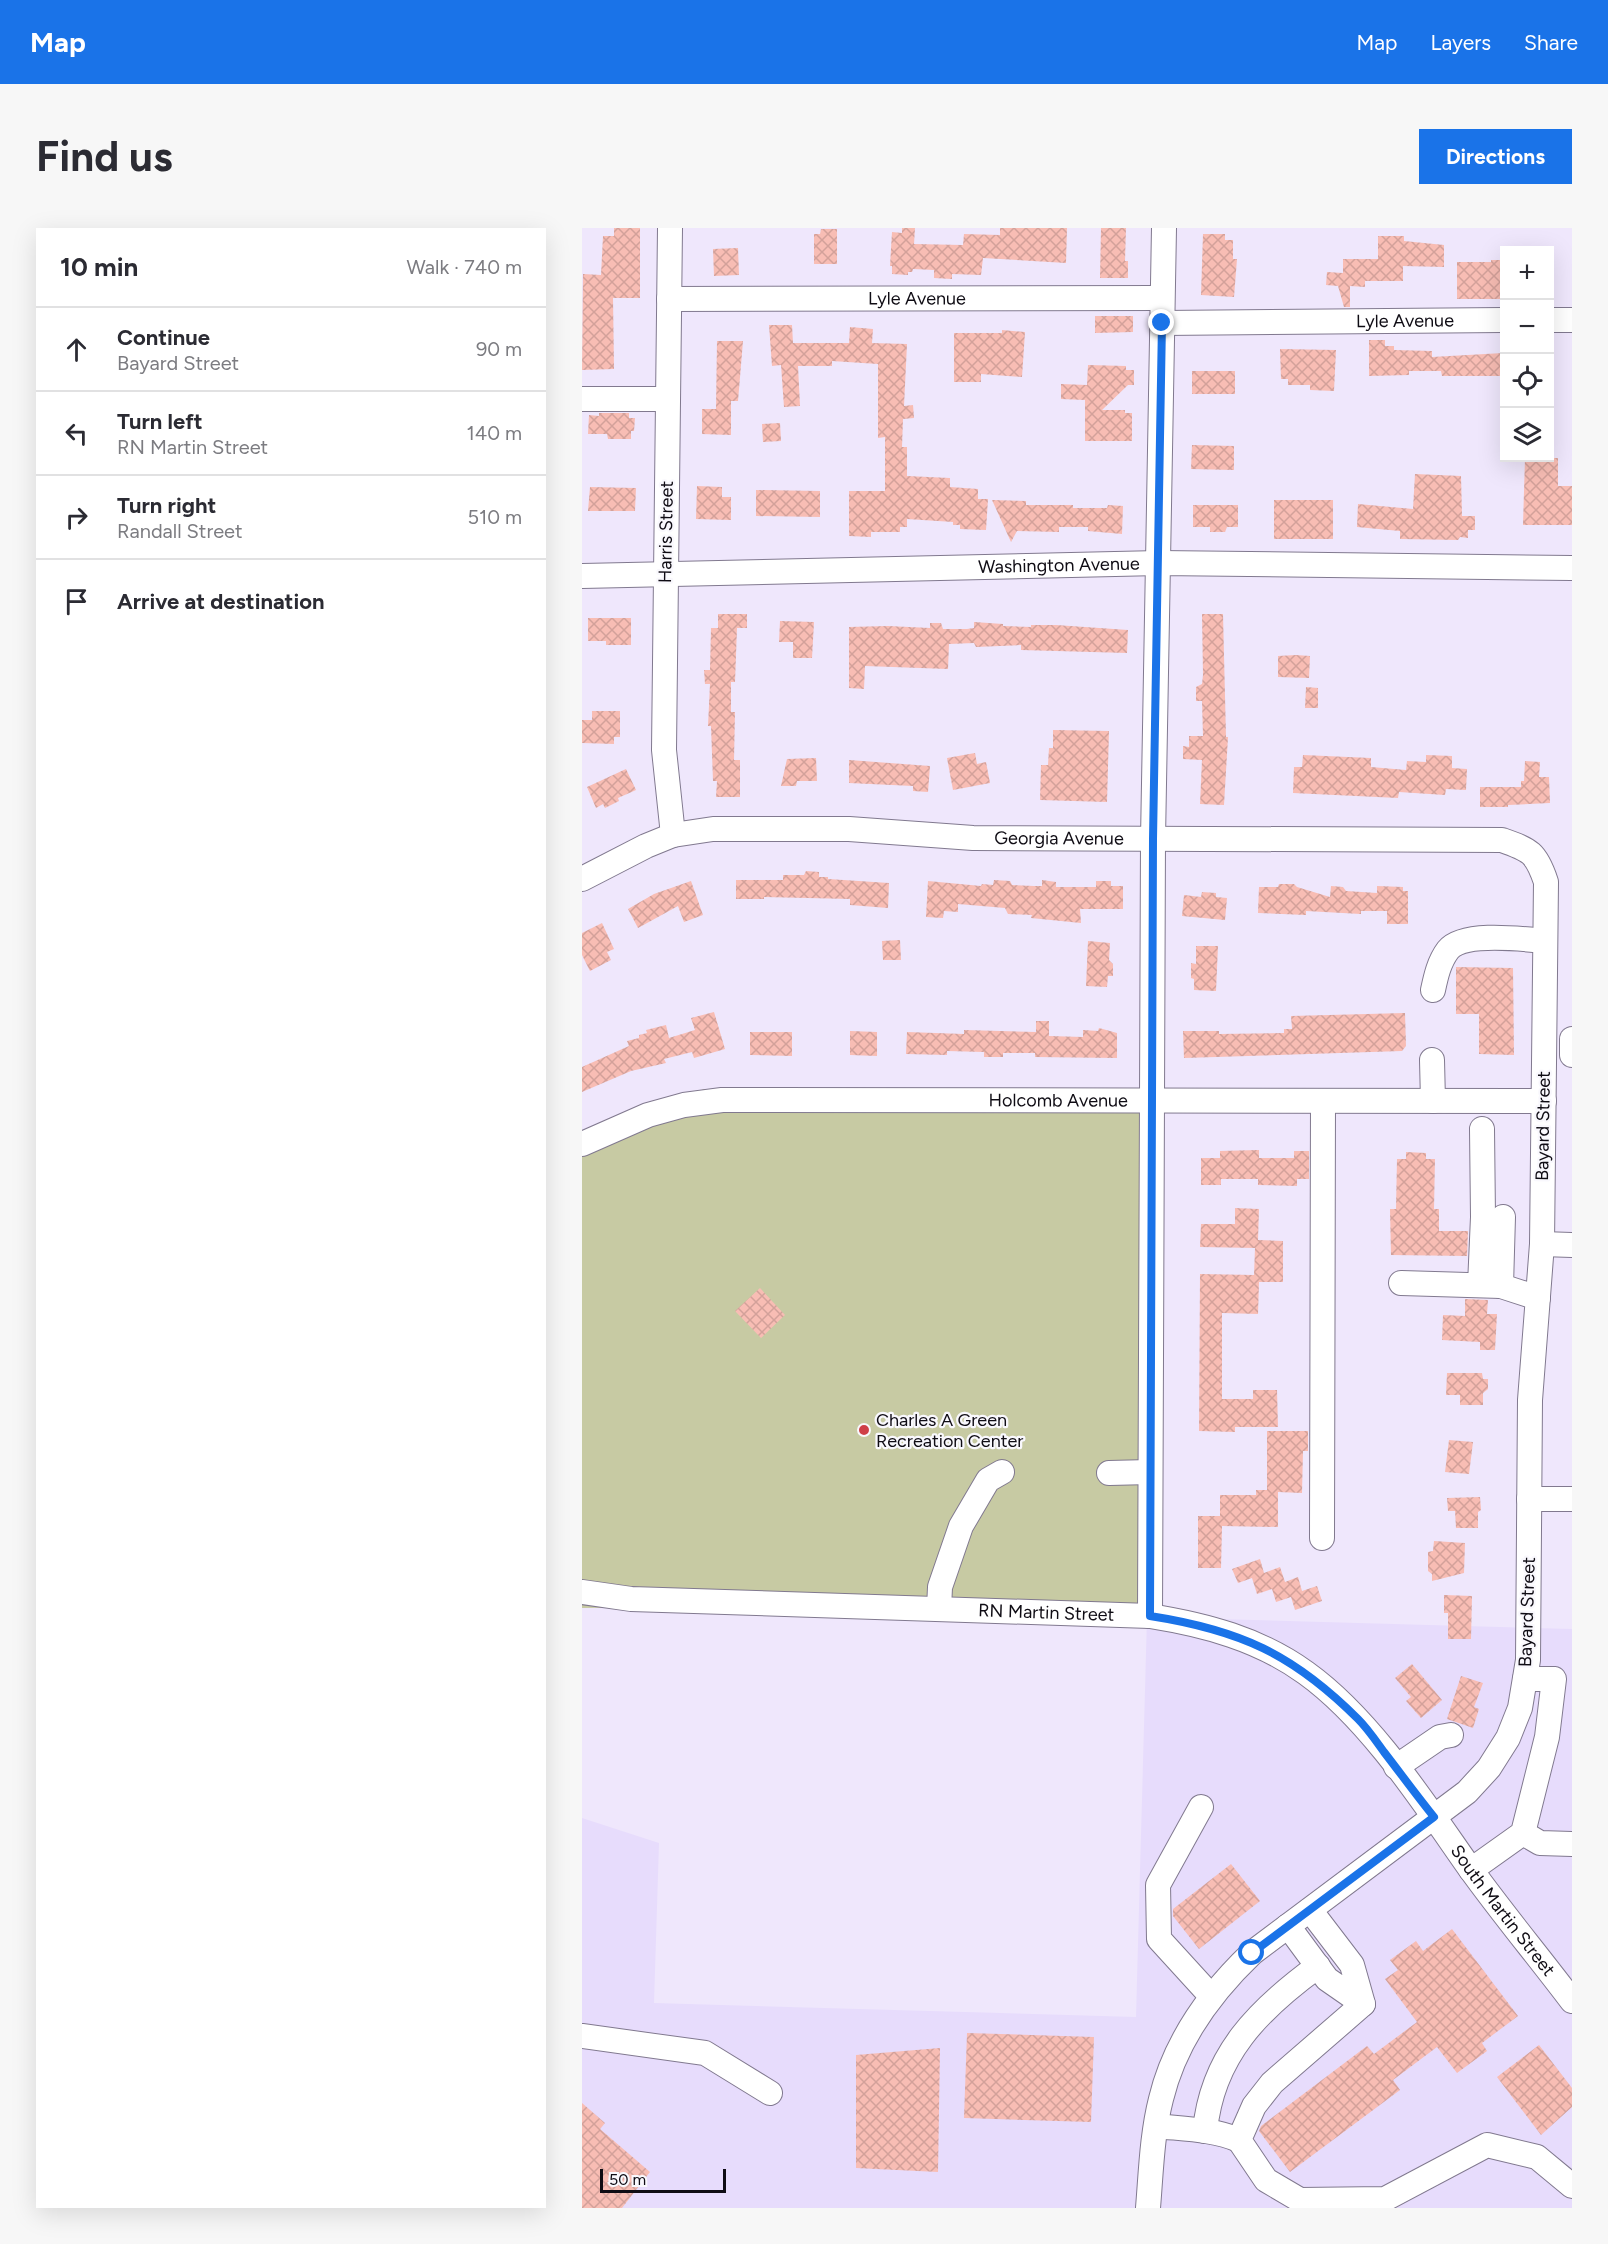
<!DOCTYPE html>
<meta charset="utf-8">
<style>
body{margin:0;font-family:Figtree,sans-serif;background:#f7f7f7;color:#2b2b33}
.controls{position:absolute;right:18px;top:18px;display:grid;overflow:hidden;border-radius:0px;box-shadow:0 6px 24px #0002}
.controls button{width:54px;height:54px;display:grid;place-items:center;padding:0;border:0;border-bottom:2px solid #e1e1e2;background:#fff;color:#2b2b33;font:30px sans-serif}
.scale{position:absolute;left:18px;bottom:15px;width:126px;box-sizing:border-box;padding-left:6px;border:3px solid #0f0c14;border-top:0;font-size:16px;line-height:21px;white-space:nowrap;color:#0f0c14;-webkit-text-stroke:4px #f9f8fd;paint-order:stroke}
.stop{position:absolute;width:18px;height:18px;margin:-14px;border:4px solid #1a73e8;border-radius:50%;background:#fff}
.stop.end{background:#1a73e8;border-color:#fff;box-shadow:0 2px 6px #0008}
.list{margin:0;padding:0;list-style:none}
h2{display:flex;justify-content:space-between;align-items:center;height:78px;margin:0;padding:0 24px;font-size:26px}
h2 small{font-size:20px;font-weight:400;color:#7c7c81}
.list li{display:grid;grid-template-columns:39px 1fr auto;gap:18px;align-items:center;box-sizing:border-box;height:84px;padding:0 24px;border-top:2px solid #e1e1e2}
.list b{display:block;font-size:22px;white-space:nowrap}
.list p{margin:0;font-size:20px;white-space:nowrap;color:#7c7c81}
.list em{font-size:20px;font-style:normal;color:#7c7c81}
.icon{flex:none;width:33px;height:33px;fill:none;stroke:currentColor;stroke-width:2;stroke-linecap:round;stroke-linejoin:round}
.map{position:relative;flex:none;width:990px;height:1980px;overflow:hidden;border-radius:0px}
header{display:flex;align-items:center;gap:36px;box-sizing:border-box;height:84px;padding:0 30px;background:#1a73e8;color:#fff}
header strong{font-size:28px}
nav{display:flex;gap:33px;margin-inline-start:auto;font-size:21px}
.intro{display:flex;align-items:center;justify-content:space-between;box-sizing:border-box;height:144px;padding:0 36px}
h1{margin:0;font-size:42px}
.button{padding:15px 27px;border-radius:0px;background:#1a73e8;color:#fff;font-size:21px;font-weight:700}
main{display:flex;gap:36px;padding:0 36px}
aside{flex:1;background:#fff;border-radius:0px;box-shadow:0 6px 24px #0002}
.map>svg:first-child{display:block}
.built{fill:#e7dcfc}
.garden{fill:#c7caa3}
.building{fill:url(#building-cross-hatch)}
.lines{fill:none;stroke-linecap:round;stroke-linejoin:round}
.minor-casing{stroke:#81798f;stroke-width:26}
.minor{stroke:#fff;stroke-width:24}
.route{stroke:#1a73e8;stroke-width:8}
.poi-dot{fill:#cf3f48;stroke:#f9f8fd;stroke-width:2}
.labels{text-anchor:middle;stroke-width:4.5;stroke-linejoin:round;paint-order:stroke}
.street-label{font-size:18px;fill:#0f0c14;stroke:#f9f8fd}
.poi-label{font-size:18px;fill:#0f0c14;stroke:#f9f8fd;text-anchor:start}
</style>
<header>
<strong>Map</strong>
<nav><a>Map</a><a>Layers</a><a>Share</a></nav>
</header>
<div class="intro"><h1>Find us</h1><a class="button">Directions</a></div>
<main>
<aside>
<h2>10 min<small>Walk · 740 m</small></h2>
<ul class="list">
<li><svg class="icon" aria-label="ahead" viewBox="0 0 24 24"><path d="M12 20V5M6 11l6-6 6 6"/></svg><div><b>Continue</b><p>Bayard Street</p></div><em>90 m</em></li>
<li><svg class="icon" aria-label="left" viewBox="0 0 24 24"><path d="M17 20v-9H6M10 6l-5 5 5 5"/></svg><div><b>Turn left</b><p>RN Martin Street</p></div><em>140 m</em></li>
<li><svg class="icon" aria-label="right" viewBox="0 0 24 24"><path d="M7 20v-9h11M14 6l5 5-5 5"/></svg><div><b>Turn right</b><p>Randall Street</p></div><em>510 m</em></li>
<li><svg class="icon" aria-label="arrive" viewBox="0 0 24 24"><path d="M6 21V4h12l-3 4 3 4H6"/></svg><div><b>Arrive at destination</b></div></li>
</ul>
</aside>
<div class="map">
<svg width="990" height="1980" viewBox="0 0 990 1980">
<defs>
<pattern id="building-cross-hatch" width="8" height="8" patternUnits="userSpaceOnUse" patternTransform="scale(1.5)"><rect width="8" height="8" fill="#f8bdb4"/><path d="M0 0l8 8M0 8l8-8" fill="none" stroke="#d3a19a"/></pattern>
</defs>
<rect width="100%" height="100%" fill="#efe7fc"/>
<path class="built" d="M565,1389L990,1401V1980H0V1590L77,1615L72,1775L554,1789Z"/>
<path class="garden" d="M122,861L563,881L565,1389L300,1378L0,1380V910Z"/>
<path class="building" d="M32,0H58V70H31L32,141L0,142L1,46L19,47L21,8H32Z
M320,0H333L332,16L381,17L382,6L418,7V0H485L484,35L401,30L399,47L370,46V51L352,50V42L331,41L330,44H326V47L310,46V38H308L310,4L320,5Z
M519,0H544L543,33H546V50H518Z
M239,1H255V36H232V6H238Z
M621,6H643V12H651V31H655L652,69L619,67Z
M796,8H822V13L862,17V39L821,38V53H783V59L768,58V79H762L756,58L744,57L745,44L761,45V31H796Z
M156,20L157,47L132,48L131,21Z
M909,32H922V71H875V34H909Z
M513,88H551V104L513,105Z
M187,97H210L211,115H267L268,99L291,101L290,115L325,116L322,178L331,177L332,190L321,191L320,219H325V248L368,250V259L396,261V271H406L404,302L378,301V297H371V294L325,291V299H318V304H289V309L267,308V263H303V209L296,210V136L250,133V138H216L218,178L202,179L199,137L190,138Z
M420,102L443,104L440,149L399,146V154H372V105H420Z
M787,112H803V118H812V122L850,123V129L921,125V148H860L859,143H827V147L787,148Z
M135,113H161L156,173H149V207L120,206V181H134Z
M698,121L754,122L752,163L728,162V157H706V151H699Z
M506,137L544,138V142H552V157H546L520,182H543V185H550V213H503V172L479,171V156L505,157Z
M610,143H653V166H610Z
M17,185H47V190H53L52,203H49V211H26L25,206H6L7,187L17,188Z
M198,195L199,213L181,214L180,196Z
M610,217L652,218V242L609,241Z
M943,230H976V258H990V297H941Z
M833,246L879,248L880,288H893V302H886V310L878,309L876,312L818,311V303L775,299L776,276L831,281Z
M115,258L140,259V269H149V292L114,291Z
M8,259L54,260L53,283H6Z
M174,262L238,263V289L174,288Z
M410,272L444,273V277H491V280H525L526,277L541,278L540,306L506,303V299H477V304L435,303L429,314Z
M692,272H751V311H692Z
M611,277H656V299H645L643,304H628V299H611Z
M136,386H165V400H155L153,454H149V484H153L152,532H158V569H134L135,553H131L129,498H126L128,456H123L122,442H128L129,400H136Z
M620,386H641L644,509H646L642,577L618,576L620,532L601,531V518L607,519V508H621L620,473H614V459L620,456L621,447Z
M6,390H49V417H24V413H6Z
M198,393L232,394L230,430H211V414H197Z
M392,394L421,396V398L449,399V397H474L546,402L545,425L439,422V417L394,419L392,415L367,416L366,441L283,438L282,461L267,460V399L306,398L348,400V395H359L361,401H385L392,400Z
M714,427L728,428L727,450L696,449V428Z
M724,459L736,460V480H723Z
M10,483H38V509H32V516L0,515V492H10Z
M471,502L527,503L525,574L458,572L459,537H466L467,520H471Z
M393,525L395,536L404,534L408,555L371,562L365,530Z
M721,527L789,530V539L824,542L825,533L844,534V527L870,528V540L885,541L884,562L864,561L863,567L817,564L816,570L711,565L712,539H720Z
M234,530L235,553H215L214,558H199L205,531Z
M267,532L348,538L346,564L331,563V558L267,555Z
M943,533L958,534L957,549H967L968,575L926,577V579H898V559H939V553H942Z
M44,541L54,562L36,570L37,573L23,580L21,576L14,580L5,559Z
M224,643L237,644V649H246V651L307,655L306,680L268,677V671L182,669V671H154V652H201V647H222Z
M412,652L428,653L430,657L452,658H460V652L474,654V659H514V653H529V658H541V681H498L499,695L449,690L450,687L426,686L423,680L376,676V684L362,683L361,690L344,689L346,653L399,658L400,656L411,657Z
M109,653L121,687L102,694L96,678L56,700L46,681L72,666Z
M697,656H712L715,659L748,669L749,658L761,659L764,663L795,665V658L821,659V663H826V696H805V683H779V686L724,683V687L676,685L677,659H696Z
M620,664L634,665V669L645,670L643,692L600,688L602,667L619,669Z
M20,695L32,721L25,724L29,732L8,743L0,727V705Z
M318,712L319,732H301L300,713Z
M506,713L528,715L527,732L531,736V748H526L525,759L504,758Z
M614,718H636L634,763L612,762V751L609,750V735L614,736Z
M874,739L931,740L932,827L897,826V786H874Z
M132,784L143,821L112,830L110,824L82,831L84,835L49,843L0,864V839L47,818L45,813L57,810V807L65,805L64,802L84,797L87,810L113,802L109,790Z
M823,785L824,818L820,823L602,830L601,803H637V806L702,805V801H710L709,788Z
M454,793H467V808L501,809V802L516,803L517,800L535,805V830L453,829V825H421V829H402V824L365,823V827L324,826L325,804L382,806V802L454,804Z
M268,803L295,804V828L268,827Z
M168,804H210V828L168,827Z
M677,922V930H712V923H727V951H715V958L676,957V951H639V957H619V930H638V923Z
M824,924L844,925V931H853L852,981H857V1003H886L885,1028L809,1027L808,981H814L815,931H824Z
M653,980L677,981L676,1012L701,1013V1054H677L676,1086L640,1085V1171H671V1162H695L696,1199H653V1204L617,1203L618,1046L672,1047L673,1020L618,1019L619,996H653Z
M178,1060L203,1087L179,1110L153,1083Z
M883,1071L906,1072L905,1086H915L913,1122H898V1114L860,1112L861,1087L883,1088Z
M865,1145H900L901,1151H906V1161L901,1165V1177H878V1167H864Z
M685,1203H726V1223H721L720,1265L696,1264V1299L640,1298L639,1340H616V1288H638V1267H674V1262H685Z
M867,1212L891,1214L887,1246L863,1244Z
M898,1269L899,1282L896,1284V1300H874L873,1283H866L865,1270Z
M852,1313L883,1315L882,1345L850,1353V1346L846,1343V1324L851,1323Z
M678,1331L682,1345L698,1339L703,1354L716,1349L720,1363L735,1358L740,1373L713,1382L709,1369L694,1374L690,1361L675,1366L670,1350L656,1355L650,1341Z
M862,1367L890,1368L889,1411H866V1385H862Z
M830,1436L860,1472L839,1490L824,1473L829,1469L813,1450Z
M879,1448L901,1455L892,1479L897,1481L891,1500L865,1491Z
M649,1636L678,1673L617,1721L591,1688V1681Z
M870,1701L936,1788L900,1815L905,1823L875,1845L855,1819L811,1852L818,1862L708,1944L677,1903L679,1898L785,1818L792,1826L835,1794L803,1751L816,1742L808,1732L834,1713L841,1723Z
M385,1805L512,1809L509,1894L382,1890Z
M957,1817L990,1860V1879L959,1907L915,1849Z
M358,1820L356,1944L274,1940V1827Z
M0,1875L23,1895L18,1901L68,1944L40,1980H0Z"/>
<g class="lines">
<g class="minor-casing">
<g id="minor">
<path d="M88,0L82,522L91,607"/>
<path id="s1" d="M87,71L580,70"/>
<path d="M968,92H990"/>
<path id="s2" d="M580,95L922,92"/>
<path d="M0,171H86"/>
<path id="s3" d="M0,348L577,335L990,340"/>
<path id="s4" d="M0,651L64,618L91,607L131,601H267L391,610L920,612C948,622 954,624 964,654L960,1016L948,1172L946,1432L938,1480L926,1510L907,1540L885,1564L670,1725C627,1766 593,1813 579,1871C570,1906 569,1944 566,1980"/>
<path d="M851,762C854,748 857,734 866,722C882,703 940,711 963,713"/>
<path d="M990,811V827"/>
<path d="M850,832L851,873"/>
<path id="s5" d="M0,916L66,887L102,877L140,872L962,873"/>
<path d="M960,1016L990,1017"/>
<path d="M819,1055L919,1058L956,1070"/>
<path d="M898,1057L901,989L900,901"/>
<path d="M919,1058L921,989"/>
<path d="M527,1245L568,1244"/>
<path d="M947,1271H990"/>
<path d="M740,1310L741,873"/>
<path id="s6" d="M0,1364L49,1371L568,1388C624,1397 677,1411 724,1445C788,1491 842,1575 887,1639C920,1685 956,1728 990,1773"/>
<path d="M357,1381L358,1359L379,1298L406,1252L420,1244"/>
<path d="M568,1388L571,611L582,0"/>
<path d="M814,1539L858,1509L869,1507"/>
<path d="M619,1579L576,1657L577,1711L629,1768"/>
<path d="M941,1605L958,1615L990,1616"/>
<path d="M889,1642L941,1605L965,1509L972,1451H943"/>
<path d="M706,1698L745,1751L781,1776L770,1737L728,1682"/>
<path d="M781,1776L690,1855L672,1878L657,1912L684,1952L718,1972L803,1971L905,1917L955,1929L990,1958"/>
<path d="M0,1808L123,1825L188,1865"/>
<path d="M574,1898C602,1901 631,1901 657,1912"/>
<path d="M623,1903C630,1827 677,1781 736,1738"/>
</g>
</g>
<use href="#minor" class="minor"/>
</g>
<g class="lines">
<path class="route" d="M580,95L571,611L568,1388C658,1402 711,1426 776,1491C786,1501 794,1513 802,1524C819,1546 835,1568 852,1589L670,1725"/>
</g>
<circle class="poi-dot" cx="282" cy="1202" r="6"/>
<g class="labels">
<g class="street-label">
<text dy="6" stroke="none"><textPath href="#s1" startOffset="248">Lyle Avenue</textPath></text>
<text dy="6" stroke="none"><textPath href="#s2" startOffset="243">Lyle Avenue</textPath></text>
<text transform="translate(84 304) rotate(-89)" y="6">Harris Street</text>
<text dy="6" stroke="none"><textPath href="#s3" startOffset="477">Washington Avenue</textPath></text>
<text dy="6" stroke="none"><textPath href="#s4" startOffset="488">Georgia Avenue</textPath></text>
<text dy="6" stroke="none"><textPath href="#s5" startOffset="484">Holcomb Avenue</textPath></text>
<text transform="translate(961 898) rotate(-89)" y="6">Bayard Street</text>
<text transform="translate(945 1384) rotate(-88)" y="6">Bayard Street</text>
<text dy="6" stroke="none"><textPath href="#s6" startOffset="465">RN Martin Street</textPath></text>
<text dy="6" stroke="none"><textPath href="#s6" startOffset="1046">South Martin Street</textPath></text>
</g>
<g class="poi-label">
<text x="294" y="1198">Charles A Green<tspan x="294" dy="21">Recreation Center</tspan></text>
</g>
</g>
</svg>
<div class="controls">
<button>+</button>
<button>−</button>
<button><svg class="icon" aria-label="locate" viewBox="0 0 24 24"><circle cx="12" cy="12" r="6"/><path d="M12 2v4M12 18v4M2 12h4M18 12h4"/></svg></button>
<button><svg class="icon" aria-label="layers" viewBox="0 0 24 24"><path d="M12 4l9 5-9 5-9-5zM3 14l9 5 9-5"/></svg></button>
</div>
<div class="scale">50 m</div>
<div class="stop" style="left:670px;top:1725px"></div>
<div class="stop end" style="left:580px;top:95px"></div>
</div>
</main>
